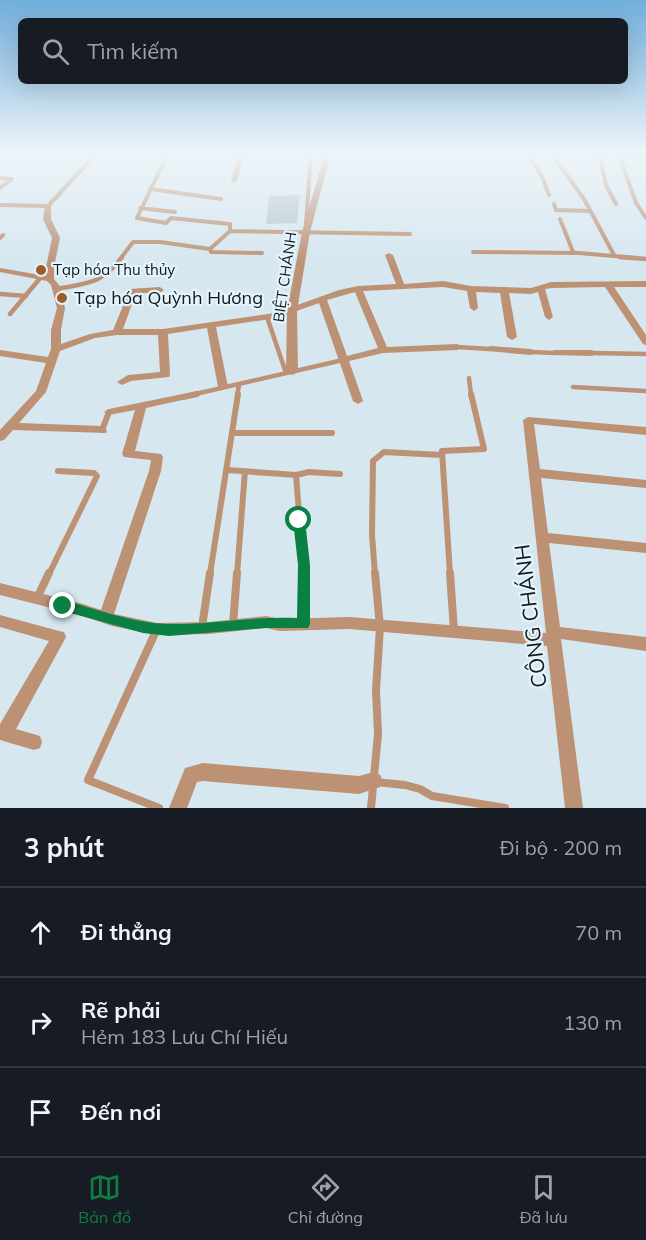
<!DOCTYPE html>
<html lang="vi">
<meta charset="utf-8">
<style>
body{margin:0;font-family:Mulish,sans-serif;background:#242831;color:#f1f3f6}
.stop{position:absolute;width:18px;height:18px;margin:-14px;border:4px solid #0b8043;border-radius:50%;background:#fff}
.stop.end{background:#0b8043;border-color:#fff;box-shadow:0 2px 6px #0008}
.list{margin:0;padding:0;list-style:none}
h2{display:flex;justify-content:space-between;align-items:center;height:78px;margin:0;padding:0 24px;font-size:26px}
h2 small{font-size:20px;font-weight:400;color:#9ea1a6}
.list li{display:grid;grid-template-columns:39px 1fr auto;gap:18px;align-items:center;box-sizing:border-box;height:90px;padding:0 24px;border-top:2px solid #363941}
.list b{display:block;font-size:22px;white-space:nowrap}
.list p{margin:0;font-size:20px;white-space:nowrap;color:#9ea1a6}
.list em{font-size:20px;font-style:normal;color:#9ea1a6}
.icon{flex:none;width:33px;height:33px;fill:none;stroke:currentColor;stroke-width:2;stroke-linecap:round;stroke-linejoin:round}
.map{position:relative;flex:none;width:646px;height:808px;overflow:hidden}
.search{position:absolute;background:#171b24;box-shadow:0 6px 24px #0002;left:18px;right:18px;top:18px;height:66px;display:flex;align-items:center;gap:15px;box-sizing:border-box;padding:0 21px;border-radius:9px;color:#9ea1a6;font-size:22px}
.sheet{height:348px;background:#171b24}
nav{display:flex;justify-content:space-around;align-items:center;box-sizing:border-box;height:84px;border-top:2px solid #363941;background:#171b24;font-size:16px;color:#9ea1a6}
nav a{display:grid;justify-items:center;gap:3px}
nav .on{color:#0b8043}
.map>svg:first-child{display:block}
.building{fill:#b6c6cf}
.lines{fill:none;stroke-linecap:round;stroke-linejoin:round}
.service-far3{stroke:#bc9174;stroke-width:4}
.service-far2{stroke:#bc9174;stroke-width:4.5}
.service-far1{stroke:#bc9174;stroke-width:6}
.service{stroke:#bc9174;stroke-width:8}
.minor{fill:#bc9174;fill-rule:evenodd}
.tertiary{fill:#bc9174;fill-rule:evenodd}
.route{fill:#0b8043}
.poi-dot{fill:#9f5c2b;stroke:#e3f4fd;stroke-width:2}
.labels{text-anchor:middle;stroke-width:4.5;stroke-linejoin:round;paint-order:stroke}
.far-poi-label{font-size:15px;fill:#14191c;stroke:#e3f4fd;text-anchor:start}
.far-street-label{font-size:15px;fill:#14191c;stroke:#e3f4fd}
.poi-label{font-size:18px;fill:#14191c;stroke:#e3f4fd;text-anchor:start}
.near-street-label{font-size:21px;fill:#14191c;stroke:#e3f4fd}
</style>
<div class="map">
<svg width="646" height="808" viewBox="0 0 646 808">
<rect width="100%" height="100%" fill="#d6e7f0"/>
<path class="building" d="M300,195L297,223L266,224L269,196Z"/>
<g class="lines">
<path class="service-far3" d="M168,153L137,218L166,223L171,218L230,224V231
M527,153L542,177L549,195
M551,153L584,199L614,255
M599,154L606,185L616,204
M619,155L636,203L646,218
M0,178L12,179L0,188
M150,189L221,199
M554,204L556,210L590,211
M0,205L48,206
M140,208L175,212
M560,219L573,252
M306,224L311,153
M0,238L3,235
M210,249L230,231L410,234
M473,252L579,253L637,258
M121,258L133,242H160L210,249L211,252L262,253"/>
<path class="service-far2" d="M620,257L646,259
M57,289C89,283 102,284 122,257
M0,294L26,296
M10,314L42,276
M267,317L286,373
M457,347L490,349
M531,352L555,353
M592,353L646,354
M469,378L471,395
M573,387L646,391
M191,395L343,360
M237,395L239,385"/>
<path class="service-far1" d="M183,397L197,394
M102,430L109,412
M233,433H332
M227,470L296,475L309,472L340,474
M296,475L304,574
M49,574L97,476L94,473L58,471
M210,574L238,394
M237,574L245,471
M375,574L372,535L373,461L384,452L442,455
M450,574L442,451L484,449L471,394"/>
<path class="service" d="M450,573L454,631
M37,598L49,573
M303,624L304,573
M233,625L237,573
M202,627L210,573
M156,631L88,780L159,808
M375,782L405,785L420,789L432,796L505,808
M371,808L378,734L376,690L380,627L375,573"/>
<path class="minor" d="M94,153H100L51,206V219L60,238L54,267V279L59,285L65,308L61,330V344L90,334L113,330L130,289L160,287L164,290L160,293H136L123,329H163L275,313L339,290L358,286L396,284L385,255L389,253L393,255L404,284L443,281L471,286L531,288L551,282L646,281V287H614L646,335V345L643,344L605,287L552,288L545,289L553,317L549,320L545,317L538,292L531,294L509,293L517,337L512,340L507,337L500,293L476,292L478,308L474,311L470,308L467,291L443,287L363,291L387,347L457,344L462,347L457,350L383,353L349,361L363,401L358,404L353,401L319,303L277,318L216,327L228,387L223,390L218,387L207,328L168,334L170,375L169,377L131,381L122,385L117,382L128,375L160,372L158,335H117L95,338L60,351L46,392L19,423L102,426L107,430L106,433L13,430L4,440L0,441V430L36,391L46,363L0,356V350L48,357L51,349V330L57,308L51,285L47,281L0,272V268L46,276V267L52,238L43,219L45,206ZM355,292L378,348L347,356L327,300Z
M239,153H245L237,181L234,183L231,181Z
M490,346L531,349L536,352L531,355L487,351L485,349Z
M555,350H592L597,353L592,356L552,355L550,353L552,351Z
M183,394L187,395L188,397L187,399L146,408L135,451L161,454L163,457L161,471L114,614L157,623L209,622L266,616L280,619L349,617L546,633L523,420L528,417L646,427V435L534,424L540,469L646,480V488L541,478L548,533L646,543V553L549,543L560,627L646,637V651L561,639L583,808H565L547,646L349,629L280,631L266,628L209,634L157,635L112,626L83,616L0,595V583L83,604L101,610L149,471L151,460L124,457L122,454L135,410L109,415L104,412L109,409Z
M0,615L59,631L64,632L66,637L16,729L40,736L42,742L40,748L34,750L0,740V724L49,641L0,627Z
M203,763L359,776L374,772L380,775L383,781L380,787L359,794L203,781L197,782L187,808H169L185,768Z"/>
<path class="tertiary" d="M166,153H212L209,155H169Z
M244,153H270C265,157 249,157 244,153Z
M325,153H331L310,232L297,311L298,372L292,375L286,372L287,311L302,232Z
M587,153L646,155V159L590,155Z"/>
</g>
<linearGradient id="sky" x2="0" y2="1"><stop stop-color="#71aedc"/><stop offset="0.58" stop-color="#edf4f8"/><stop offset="1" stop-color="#edf4f8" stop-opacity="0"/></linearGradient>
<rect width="646" height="266" fill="url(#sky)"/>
<path class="route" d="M299,516L305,520L310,565V624L308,628H266L169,636L143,633L63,611L57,606L63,600C97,609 132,623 167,624C210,625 253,616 297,618L298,565L293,520Z"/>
<g class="poi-dot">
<circle cx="41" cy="270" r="6"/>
<circle cx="62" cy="298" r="6"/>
</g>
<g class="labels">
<g class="far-poi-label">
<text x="53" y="275">Tạp hóa Thu thủy</text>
</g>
<g class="far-street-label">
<text transform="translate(285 277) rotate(-82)" y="5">BIỆT CHÁNH</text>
</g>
<g class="poi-label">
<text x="74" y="304">Tạp hóa Quỳnh Hương</text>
</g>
<g class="near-street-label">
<text transform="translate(531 616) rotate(-97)" y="7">CÔNG CHÁNH</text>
</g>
</g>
</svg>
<div class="stop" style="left:299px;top:520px"></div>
<div class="stop end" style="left:63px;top:606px"></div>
<div class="search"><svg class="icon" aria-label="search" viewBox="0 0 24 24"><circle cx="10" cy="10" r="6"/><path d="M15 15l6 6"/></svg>Tìm kiếm</div>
</div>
<section class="sheet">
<h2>3 phút<small>Đi bộ · 200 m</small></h2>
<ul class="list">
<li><svg class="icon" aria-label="ahead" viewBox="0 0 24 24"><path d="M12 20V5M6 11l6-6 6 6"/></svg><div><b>Đi thẳng</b></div><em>70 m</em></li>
<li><svg class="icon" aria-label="right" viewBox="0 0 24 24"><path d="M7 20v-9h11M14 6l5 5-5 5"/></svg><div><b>Rẽ phải</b><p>Hẻm 183 Lưu Chí Hiếu</p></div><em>130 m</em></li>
<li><svg class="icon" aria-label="arrive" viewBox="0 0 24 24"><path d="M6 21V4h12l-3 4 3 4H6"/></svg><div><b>Đến nơi</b></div></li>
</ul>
</section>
<nav>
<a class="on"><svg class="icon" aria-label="map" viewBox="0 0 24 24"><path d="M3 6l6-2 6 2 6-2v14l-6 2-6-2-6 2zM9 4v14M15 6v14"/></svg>Bản đồ</a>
<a><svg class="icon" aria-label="directions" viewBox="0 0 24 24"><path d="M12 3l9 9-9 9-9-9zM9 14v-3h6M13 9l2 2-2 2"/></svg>Chỉ đường</a>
<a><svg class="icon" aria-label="saved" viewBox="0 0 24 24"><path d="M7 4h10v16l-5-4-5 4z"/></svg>Đã lưu</a>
</nav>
